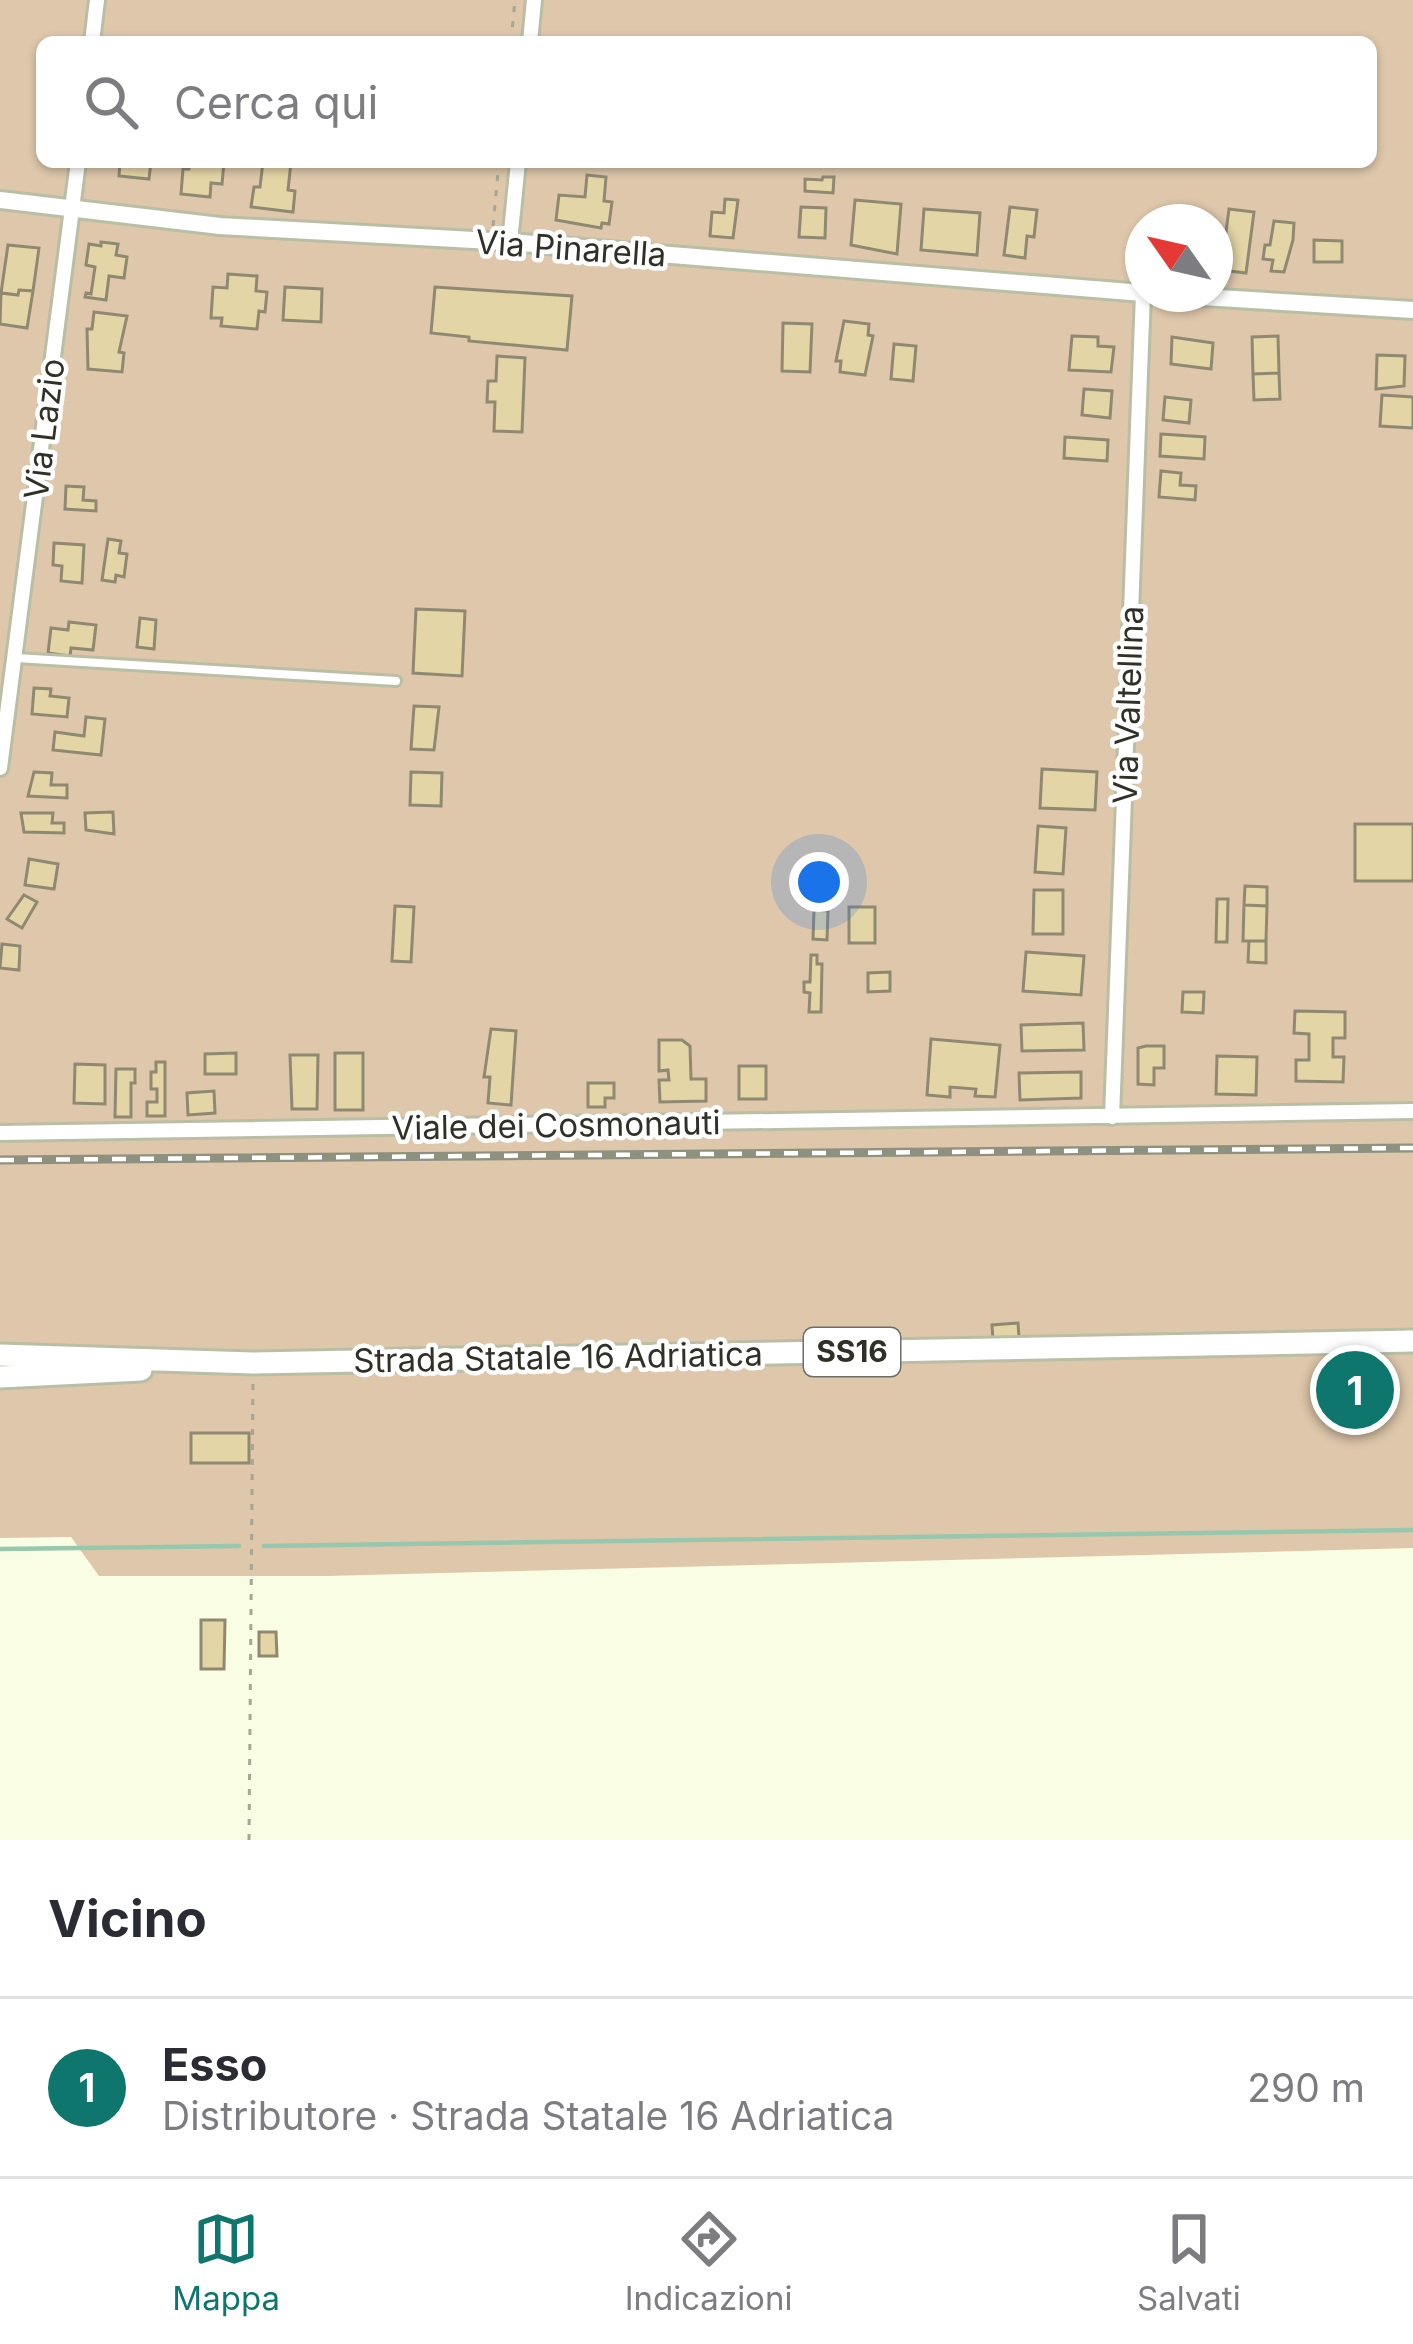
<!DOCTYPE html>
<html lang="it">
<meta charset="utf-8">
<style>
body{margin:0;font-family:Inter,sans-serif;background:#f2f2f3;color:#2b2b33}
.compass{position:absolute;left:1125px;top:204px;width:108px;height:108px;border-radius:50%;background:#fff;box-shadow:0 3px 9px #0004;rotate:304deg}
.you{position:absolute;left:819px;top:882px;width:42px;height:42px;margin:-30px;border:9px solid #fff;border-radius:50%;background:#1a73e8;box-shadow:0 0 0 18px #1a73e833}
.badge{display:grid;place-items:center;width:78px;height:78px;border-radius:50%;background:#0f766e;color:#fff;font-size:39px;font-weight:700}
.pin{position:absolute;translate:-50% -50%;border:6px solid #fff;box-shadow:0 3px 12px #0006}
.list{margin:0;padding:0;list-style:none}
h2{display:flex;justify-content:space-between;align-items:center;height:156px;margin:0;padding:0 48px;font-size:51px}
h2 small{font-size:39px;font-weight:400;color:#7c7c81}
.list li{display:grid;grid-template-columns:78px 1fr auto;gap:36px;align-items:center;box-sizing:border-box;height:180px;padding:0 48px;border-top:3px solid #e1e1e2}
.list b{display:block;font-size:45px;white-space:nowrap}
.list p{margin:0;font-size:39px;white-space:nowrap;color:#7c7c81}
.list em{font-size:39px;font-style:normal;color:#7c7c81}
.icon{flex:none;width:66px;height:66px;fill:none;stroke:currentColor;stroke-width:2;stroke-linecap:round;stroke-linejoin:round}
.map{position:relative;flex:none;width:1413px;height:1840px;overflow:hidden}
.search{position:absolute;background:#fff;box-shadow:0 3px 9px #0004;left:36px;right:36px;top:36px;height:132px;display:flex;align-items:center;gap:30px;box-sizing:border-box;padding:0 42px;border-radius:18px;color:#7c7c81;font-size:45px}
.sheet{height:336px;background:#fff}
nav{display:flex;justify-content:space-around;align-items:center;box-sizing:border-box;height:168px;border-top:3px solid #e1e1e2;background:#fff;font-size:33px;color:#7c7c81}
nav a{display:grid;justify-items:center;gap:6px}
nav .on{color:#0f766e}
.map>svg:first-child{display:block}
.green{fill:#dec7ab;fill-rule:evenodd}
.lines{fill:none;stroke-linecap:round;stroke-linejoin:round}
.stream{stroke:#97c7ad;stroke-width:4.5}
.building{fill:#e3d5a6;stroke:#908972;stroke-width:3}
.service-casing{stroke:#b9bea5;stroke-width:14}
.minor-casing{stroke:#b9bea5;stroke-width:20}
.tertiary-casing{stroke:#b9bea5;stroke-width:22}
.primary-casing{stroke:#b9bea5;stroke-width:27}
.path{stroke:#a3a793;stroke-width:3;stroke-dasharray:6 9;stroke-linecap:butt}
.service{stroke:#fff;stroke-width:8}
.minor{stroke:#fff;stroke-width:14}
.tertiary{stroke:#fff;stroke-width:16}
.primary{stroke:#fff;stroke-width:21}
.rail-casing{stroke:#8e9180;stroke-width:9}
.rail{stroke:#fff;stroke-width:4.5;stroke-dasharray:14;stroke-linecap:butt}
.labels{text-anchor:middle;stroke-width:9;stroke-linejoin:round;paint-order:stroke}
.shield{fill:#fff;stroke:#6d6f68;stroke-width:3}
.shield-label{font-size:30px;font-weight:bold;fill:#2f3127}
.street-label{font-size:33px;fill:#2f3127;stroke:#fff}
</style>
<div class="map">
<svg width="1413" height="1840" viewBox="0 0 1413 1840">
<rect width="100%" height="100%" fill="#f8fde3"/>
<path class="green" d="M0,0H1413V1548L326,1576H99L71,1537L0,1538ZM42,42H1371V162H42ZM1143,222H1215V294H1143Z"/>
<g class="lines">
<path class="stream" d="M264,1546L1413,1530
M0,1549L239,1546"/>
</g>
<path class="building" d="M120,162H151L149,179L119,176Z
M190,162H224L222,184L211,183L210,197L181,194L183,169H189Z
M263,162H291L288,190L295,191L293,212L251,207L254,187H260Z
M587,175L606,177L604,201L612,202L609,224L602,223L601,228L556,220L559,195L585,197Z
M823,177H834L833,193L805,191V179L822,180Z
M725,199L738,200L733,238L710,236L712,212L724,213Z
M855,200L901,204L897,254L851,245Z
M801,207L826,208L825,238L799,237Z
M1010,207L1037,210L1034,237L1027,236L1025,258L1004,255Z
M924,209L980,213L977,255L921,250Z
M1229,209L1254,212L1246,273L1221,270Z
M1274,221L1294,223L1293,240L1284,272L1271,271L1273,260L1263,259L1265,245H1270Z
M1314,240L1342,241V262H1314Z
M101,242L118,244L116,255L127,257L124,278L109,276L106,300L85,297L86,293L91,294L95,267L86,265L89,244L101,246Z
M8,245L39,248L33,291L19,290L18,295L1,293Z
M228,274L257,276L256,291L267,292L265,312L259,311L257,329L221,326L222,318H211L213,287L227,288Z
M285,287L322,289L321,322L283,320Z
M435,287L572,296L567,350L469,341V337L431,333Z
M19,290L33,291L27,328L0,324L1,293L18,295Z
M94,312L127,316L119,352L124,353L122,372L88,369L87,329H92Z
M844,321L869,324L868,335L873,336L865,375L840,372L841,361H836Z
M783,323L812,324L810,372L782,371Z
M1072,336L1098,337V346L1114,347L1111,372L1069,370Z
M1278,336L1279,373L1253,374L1252,337Z
M1172,337L1213,343L1211,369L1171,364Z
M894,344L916,346L913,381L891,379Z
M1377,355L1405,356L1404,386L1376,389Z
M497,356L525,358L522,432L494,431L495,402H487L488,381H496Z
M1279,373L1280,399L1254,400L1253,374Z
M1084,389L1112,391L1110,418L1082,415Z
M1382,395L1413,397V428L1380,426Z
M1165,397L1191,400L1189,423L1163,420Z
M1161,434L1205,437L1204,459L1160,456Z
M1065,437L1108,440L1107,461L1064,458Z
M1161,471L1181,473L1180,485L1196,486L1195,500L1159,497Z
M66,486L84,487L83,500L96,501V511L65,509Z
M108,539L121,541L119,553L127,554L124,577L116,575L115,582L102,580Z
M54,543L84,545L82,583L61,581L62,566L53,565Z
M416,609L465,611L462,676L413,673Z
M140,618L156,620L154,649L137,647Z
M69,622L96,625L93,650L71,648L70,656L48,653L51,628L68,630Z
M34,688L51,689L50,696L69,698L67,717L32,714Z
M414,706L439,707L434,750L411,749Z
M86,717L105,719L101,755L53,750L55,732L84,736Z
M1042,769L1097,772L1095,810L1040,808Z
M34,772L52,773L51,785H67V798L28,796Z
M411,772L442,773L441,806L410,805Z
M113,812L114,834L86,830L85,813Z
M21,813H53L52,823H64V833L24,832Z
M1355,824H1413V881H1355Z
M1038,826L1066,828L1063,874L1035,872Z
M29,859L58,864L54,889L25,885Z
M1245,886L1267,887V906L1244,905Z
M1034,890H1063V934H1033Z
M24,895L37,902L22,928L7,919Z
M1217,899H1228L1227,942H1216Z
M1244,905L1267,906L1266,941H1243Z
M395,906L414,907L411,962L392,961Z
M849,907H875V943H849Z
M814,910L828,911L827,940L813,939Z
M1249,941H1266V963L1248,962Z
M2,944L20,946L19,970L0,968Z
M1026,952L1084,956L1081,995L1023,991Z
M811,955H817V964H822L821,1012H809L810,993L804,992V982H810Z
M890,972V991L868,992V973Z
M1183,992H1204L1203,1013L1182,1012Z
M1295,1011L1345,1012V1038H1333V1057H1344L1343,1082L1296,1081V1060H1309V1034L1294,1033Z
M1083,1023L1084,1050L1022,1051L1021,1025Z
M491,1029L516,1031L511,1105L488,1103L490,1077H484Z
M931,1039L1000,1045L995,1097L975,1096L976,1089L950,1087V1097L927,1095Z
M659,1040H682L690,1046L691,1079H706V1101L660,1102L659,1080H669L668,1070L659,1071Z
M1146,1046H1164V1068H1154V1085L1138,1084V1048Z
M236,1053V1074H205V1054Z
M335,1053H363V1110H335Z
M290,1055H318L317,1109H292Z
M1217,1056L1257,1057L1256,1095L1216,1094Z
M156,1062H165V1116H147V1102H157V1089H151V1072H156Z
M75,1064L105,1065V1104L74,1103Z
M739,1066H766V1099H739Z
M116,1069H135V1083H131V1117H115Z
M1081,1072V1098L1020,1100L1019,1073Z
M588,1083H614V1098H605V1107H588Z
M214,1091L215,1113L188,1115L187,1093Z
M1018,1323L1019,1338L993,1340L992,1325Z
M191,1433H249V1463H191Z
M201,1620H225L224,1669H201Z
M259,1632H276L277,1656H259Z"/>
<g class="lines">
<g class="service-casing">
<path id="service" d="M16,658L396,681"/>
</g>
<g class="minor-casing">
<path id="minor" d="M92,42L97,0
M530,42L534,0
M510,242L518,162
M0,768L78,162
M1112,1117L1143,294
M0,1133L1413,1111"/>
</g>
<g class="tertiary-casing">
<path id="tertiary" d="M0,200L220,226L510,242L1143,293
M1154,294L1413,310"/>
</g>
<g class="primary-casing">
<path id="primary" d="M0,1355L253,1363L1413,1341
M0,1377L141,1370"/>
</g>
<path class="path" d="M511,42L515,0
M493,226L499,162
M249,1840L253,1380"/>
<use href="#service" class="service"/>
<use href="#minor" class="minor"/>
<use href="#tertiary" class="tertiary"/>
<use href="#primary" class="primary"/>
<g class="rail-casing">
<path id="rail" d="M0,1160L1413,1148"/>
</g>
<use href="#rail" class="rail"/>
</g>
<g class="labels">
<rect class="shield" x="804" y="1328" width="96" height="48" rx="9"/>
<g class="shield-label">
<text x="852" y="1362">SS16</text>
</g>
<g class="street-label">
<text transform="translate(571 248) rotate(4)" y="12">Via Pinarella</text>
<text transform="translate(44 429) rotate(-83)" y="12">Via Lazio</text>
<text transform="translate(1128 705) rotate(-88)" y="12">Via Valtellina</text>
<text transform="translate(556 1125) rotate(-1)" y="12">Viale dei Cosmonauti</text>
<text transform="translate(558 1357) rotate(-1)" y="12">Strada Statale 16 Adriatica</text>
</g>
</g>
</svg>
<svg class="compass" viewBox="-18 -18 36 36"><path d="M0-13l5 13h-10z" fill="#e53935"/><path d="M0 13l5-13h-10z" fill="#7c7c81"/></svg>
<div class="you"></div>
<div class="pin badge" style="left:1355px;top:1390px">1</div>
<div class="search"><svg class="icon" aria-label="search" viewBox="0 0 24 24"><circle cx="10" cy="10" r="6"/><path d="M15 15l6 6"/></svg>Cerca qui</div>
</div>
<section class="sheet">
<h2>Vicino<small></small></h2>
<ul class="list">
<li><span class="badge">1</span><div><b>Esso</b><p>Distributore · Strada Statale 16 Adriatica</p></div><em>290 m</em></li>
</ul>
</section>
<nav>
<a class="on"><svg class="icon" aria-label="map" viewBox="0 0 24 24"><path d="M3 6l6-2 6 2 6-2v14l-6 2-6-2-6 2zM9 4v14M15 6v14"/></svg>Mappa</a>
<a><svg class="icon" aria-label="directions" viewBox="0 0 24 24"><path d="M12 3l9 9-9 9-9-9zM9 14v-3h6M13 9l2 2-2 2"/></svg>Indicazioni</a>
<a><svg class="icon" aria-label="saved" viewBox="0 0 24 24"><path d="M7 4h10v16l-5-4-5 4z"/></svg>Salvati</a>
</nav>
